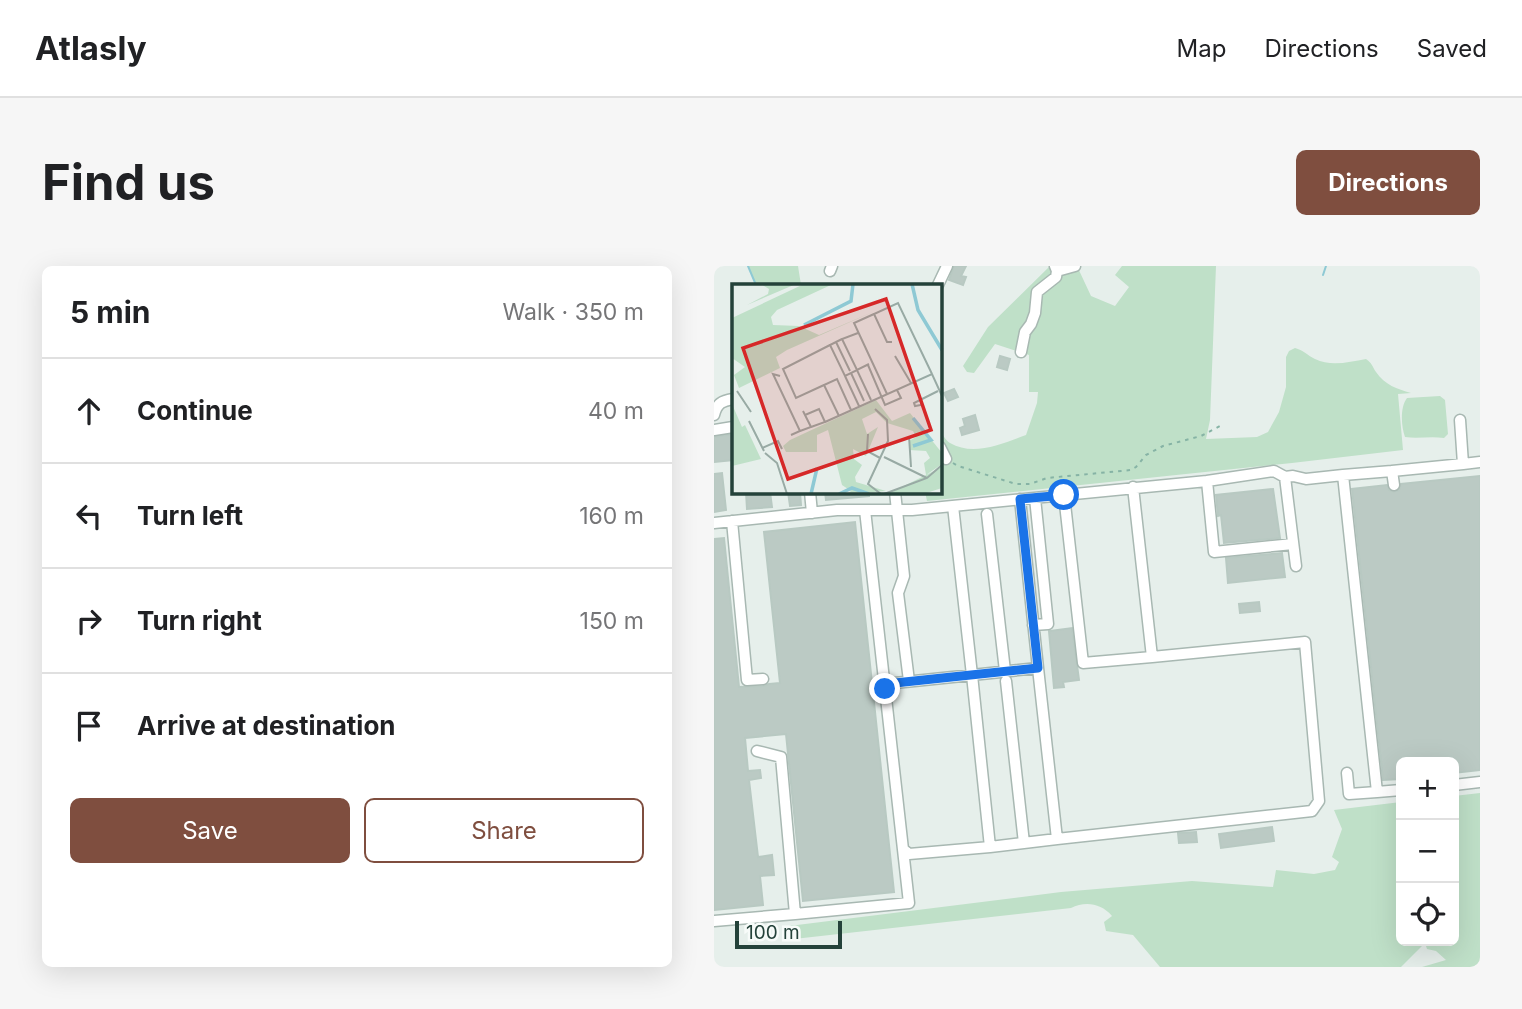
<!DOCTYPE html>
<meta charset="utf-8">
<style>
body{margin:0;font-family:Inter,sans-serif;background:#f6f6f6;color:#202124}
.controls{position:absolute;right:21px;bottom:21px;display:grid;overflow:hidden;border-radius:10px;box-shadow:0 7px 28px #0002}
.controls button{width:63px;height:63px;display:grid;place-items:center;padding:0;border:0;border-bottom:2px solid #e0e0e0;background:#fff;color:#202124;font:35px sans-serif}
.scale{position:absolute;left:21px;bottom:18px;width:107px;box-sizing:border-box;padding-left:7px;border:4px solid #24423a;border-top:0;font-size:19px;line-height:24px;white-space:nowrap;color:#24423a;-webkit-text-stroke:5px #f7fbf9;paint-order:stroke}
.stop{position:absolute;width:21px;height:21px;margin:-16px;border:5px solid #1a73e8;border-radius:50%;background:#fff}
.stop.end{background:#1a73e8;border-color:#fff;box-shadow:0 2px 7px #0008}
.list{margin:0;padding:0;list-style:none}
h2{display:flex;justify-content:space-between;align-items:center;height:91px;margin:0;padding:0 28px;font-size:30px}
h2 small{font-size:23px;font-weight:400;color:#757577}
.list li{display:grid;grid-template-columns:46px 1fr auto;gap:21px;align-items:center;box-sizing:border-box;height:105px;padding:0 28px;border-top:2px solid #e0e0e0}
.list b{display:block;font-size:26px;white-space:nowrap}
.list em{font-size:23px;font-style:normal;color:#757577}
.actions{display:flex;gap:14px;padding:21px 28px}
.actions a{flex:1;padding:16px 0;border:2px solid #7f4e3f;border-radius:10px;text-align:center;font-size:24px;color:#7f4e3f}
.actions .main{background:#7f4e3f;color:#fff}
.icon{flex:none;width:38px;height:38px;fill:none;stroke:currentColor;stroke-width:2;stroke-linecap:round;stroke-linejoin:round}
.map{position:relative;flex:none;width:766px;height:701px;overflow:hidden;border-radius:10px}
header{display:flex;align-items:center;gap:42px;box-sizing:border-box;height:98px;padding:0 35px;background:#fff;border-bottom:2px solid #e0e0e0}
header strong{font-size:33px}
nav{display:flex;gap:38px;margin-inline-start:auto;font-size:24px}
.intro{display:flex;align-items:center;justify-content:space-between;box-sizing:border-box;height:168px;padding:0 42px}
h1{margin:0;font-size:49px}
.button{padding:18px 32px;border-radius:10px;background:#7f4e3f;color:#fff;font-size:24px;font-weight:700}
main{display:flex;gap:42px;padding:0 42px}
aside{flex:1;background:#fff;border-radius:10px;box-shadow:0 7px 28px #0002}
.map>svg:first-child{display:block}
.green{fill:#bfe0c8}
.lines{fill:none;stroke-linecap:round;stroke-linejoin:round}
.stream{stroke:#8ec9d4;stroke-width:2}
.building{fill:#bbcac4;stroke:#b8c9c2;stroke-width:2}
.minor-casing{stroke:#a8b8b2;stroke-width:13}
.path{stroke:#86b3a5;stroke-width:2;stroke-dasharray:3.5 5;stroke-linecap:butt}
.minor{stroke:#fff;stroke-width:10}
.route{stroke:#1a73e8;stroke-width:9}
.inset-river{fill:none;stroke:#8ec9d4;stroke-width:3.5}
.inset-road{fill:none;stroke:#98aaa4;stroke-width:2}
.view{fill:#d62828;fill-opacity:0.15;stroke:#d62828;stroke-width:3.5}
.inset-edge{fill:none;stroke:#24423a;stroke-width:3.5}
</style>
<header>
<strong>Atlasly</strong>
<nav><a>Map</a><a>Directions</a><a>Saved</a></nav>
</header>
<div class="intro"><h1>Find us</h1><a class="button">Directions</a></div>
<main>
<aside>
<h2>5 min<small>Walk · 350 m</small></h2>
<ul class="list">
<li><svg class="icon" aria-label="ahead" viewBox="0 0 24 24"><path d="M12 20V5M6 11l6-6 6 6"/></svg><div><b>Continue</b></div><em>40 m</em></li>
<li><svg class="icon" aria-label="left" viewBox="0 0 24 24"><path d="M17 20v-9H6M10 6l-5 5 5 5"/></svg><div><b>Turn left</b></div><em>160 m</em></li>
<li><svg class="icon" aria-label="right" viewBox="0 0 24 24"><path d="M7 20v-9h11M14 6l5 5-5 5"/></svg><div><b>Turn right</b></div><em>150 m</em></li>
<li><svg class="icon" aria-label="arrive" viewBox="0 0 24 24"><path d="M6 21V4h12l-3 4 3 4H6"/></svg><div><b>Arrive at destination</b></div></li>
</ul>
<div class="actions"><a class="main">Save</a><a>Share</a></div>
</aside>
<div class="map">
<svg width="766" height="701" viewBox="0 0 766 701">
<rect width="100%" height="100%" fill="#e6efeb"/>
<path class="green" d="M34,0H84L87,19H42Z
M336,0H363L377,30L401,40L415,21L401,9L408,0H502L496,154L492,173L543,171L554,166L565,146L572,121V91L575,85L581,82C589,84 593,89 601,93C617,101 635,96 652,93C658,97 658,100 662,106C671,119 683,123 697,127L684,128L689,184L578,197L213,235L211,226H226V164C229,169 232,175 236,177C260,191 289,177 312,169L323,137L324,126H315V89L281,78L260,107L253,106L249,100L274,61Z
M726,130L731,134L734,168L730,172C716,170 704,173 691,171C687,160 686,141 693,132Z
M766,527V701H708L732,694L722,685L713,683L711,677L687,701H446L419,669L392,665L390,656L398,650C387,637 371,635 357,642L80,673L74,669L75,660L347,626L478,615L559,621L562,604L600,608L621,604L625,596L618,591L628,563L620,544L687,536V675H740V530Z"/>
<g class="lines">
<path class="stream" d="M34,0L42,19
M609,9L612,0"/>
</g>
<path class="building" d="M240,0H252L247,10L252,11L249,19L235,14Z
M286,90L296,93L293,104L283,101Z
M240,123L244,131L234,135L230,127Z
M261,149L265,164L248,169L246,162L251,160L249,153Z
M19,168V194L0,196V171Z
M8,207L12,244L0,246V208Z
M766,210V504L740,507V496H687V513L669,514L638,223L673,219L675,224L680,226L685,224L687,218Z
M559,223L566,272L510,277L507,249L504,250L502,229Z
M32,226H56L58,241L33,243Z
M74,226H86L87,239L76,240Z
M111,226H155V230L112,234Z
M141,256L180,626L89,635L72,468L31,472L34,505L46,504L47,512L35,514L44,591L58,589L60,609L46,610L49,639L0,644V273L10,272L25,421L49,420L55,418L66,417L50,266Z
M568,287L571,311L514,317L512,292Z
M545,336L546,345L526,347L525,338Z
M358,362L365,414L349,416L350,421L340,422L335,365Z
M558,561L560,575L507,582L505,568Z
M482,566L483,576L465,577L464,567Z"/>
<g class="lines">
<g class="minor-casing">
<path id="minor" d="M116,5L118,0
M343,5L361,0
M224,19L233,0
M307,86L311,66L317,58L321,47L323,26L342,11L343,5L341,0
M0,149C3,137 8,135 19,133
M746,154L749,198L766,196
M0,164L19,161
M226,181L232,193
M571,211L560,205L493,215L500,286L579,278
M680,219L678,205L749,198
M96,226L98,247
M181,226L190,310L184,327L195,415
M350,229L369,397L438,391L419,221
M306,233L324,402
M239,240L258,409L324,402L343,573L276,581
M273,248L291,405
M18,255L33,414L49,413
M0,257L123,244H198L493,215
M582,300L571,211L579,210L592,213L629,209
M319,359L334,358L321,232
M292,415L310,577
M171,423L181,417L258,409L276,581L195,588L189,583
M633,507L635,528L663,526L629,209L678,205
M740,519L766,516
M663,526L687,524
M343,573L598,545L605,535L591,376L438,391
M81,648L195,637L151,244
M0,655L81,648L67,491L43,485"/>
</g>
<path class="path" d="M239,197L244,200L302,218H316L333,212L417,204L422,201L432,189L449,180L487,170L508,159"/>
<use href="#minor" class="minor"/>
</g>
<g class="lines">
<path class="route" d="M171,423L181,417L324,402L306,233L350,229"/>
</g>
<g transform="translate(18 18)">
<rect width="210" height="210" fill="#e6efeb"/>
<path d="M29,0H64L15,21L36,10L37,5ZM72,0H101L45,26L39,33L41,41L67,42L87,51L143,27L55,66L44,73L48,84L7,104L2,91L13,83L0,74V34ZM144,116L160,137L178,129L210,169V180L194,191L192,179L198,174L194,167L177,166V157L184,153L181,147L155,139L144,128L130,135L135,150L146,143L134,172L121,165L122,175L130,181L123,193L124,198L154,207L115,210L119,207L110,201L96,146L85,151V168H54L51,162L58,156ZM0,120L10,143L13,141L29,175L0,182ZM210,183V204L191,210H156Z" fill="#bfe0c8"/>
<path class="inset-river" d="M180,0L186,26L210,66M72,41L119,17L121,0M181,162L199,156L181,134M79,210L85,184M107,210L120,204L137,210"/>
<path class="inset-road" d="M142,30L122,39L155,110M126,49L110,55L125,86L137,80M110,55L98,61L113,92L125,86L139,116M104,58L118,87M160,58H155L142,30L166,19L200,90M163,72L179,99M136,81L153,121L169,114L165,106M119,89L132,117M48,92L41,90L68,147L59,151M113,92L127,122M92,101L64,114L51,85L98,61M5,107L19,128M189,115V121L183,122L182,119L206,107M143,125L155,136L156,157L136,200L149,210M73,131L87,125L93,138L79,143M107,132L92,101L105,95L119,126M17,137L32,167M93,138L200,90L210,112M68,147L79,143L71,127M136,150L135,167L148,174M177,152L179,183M30,164L46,157L50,165M33,169L45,179L55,210M152,173L195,194M152,210L195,194L210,181"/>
<path class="view" d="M154,15L199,146L56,195L11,64Z"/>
<rect width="210" height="210" class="inset-edge"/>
</g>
</svg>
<div class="controls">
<button>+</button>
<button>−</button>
<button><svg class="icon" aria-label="locate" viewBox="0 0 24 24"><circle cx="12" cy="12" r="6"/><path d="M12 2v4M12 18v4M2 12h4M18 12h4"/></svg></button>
</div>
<div class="scale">100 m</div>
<div class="stop" style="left:350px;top:229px"></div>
<div class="stop end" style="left:171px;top:423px"></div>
</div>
</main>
